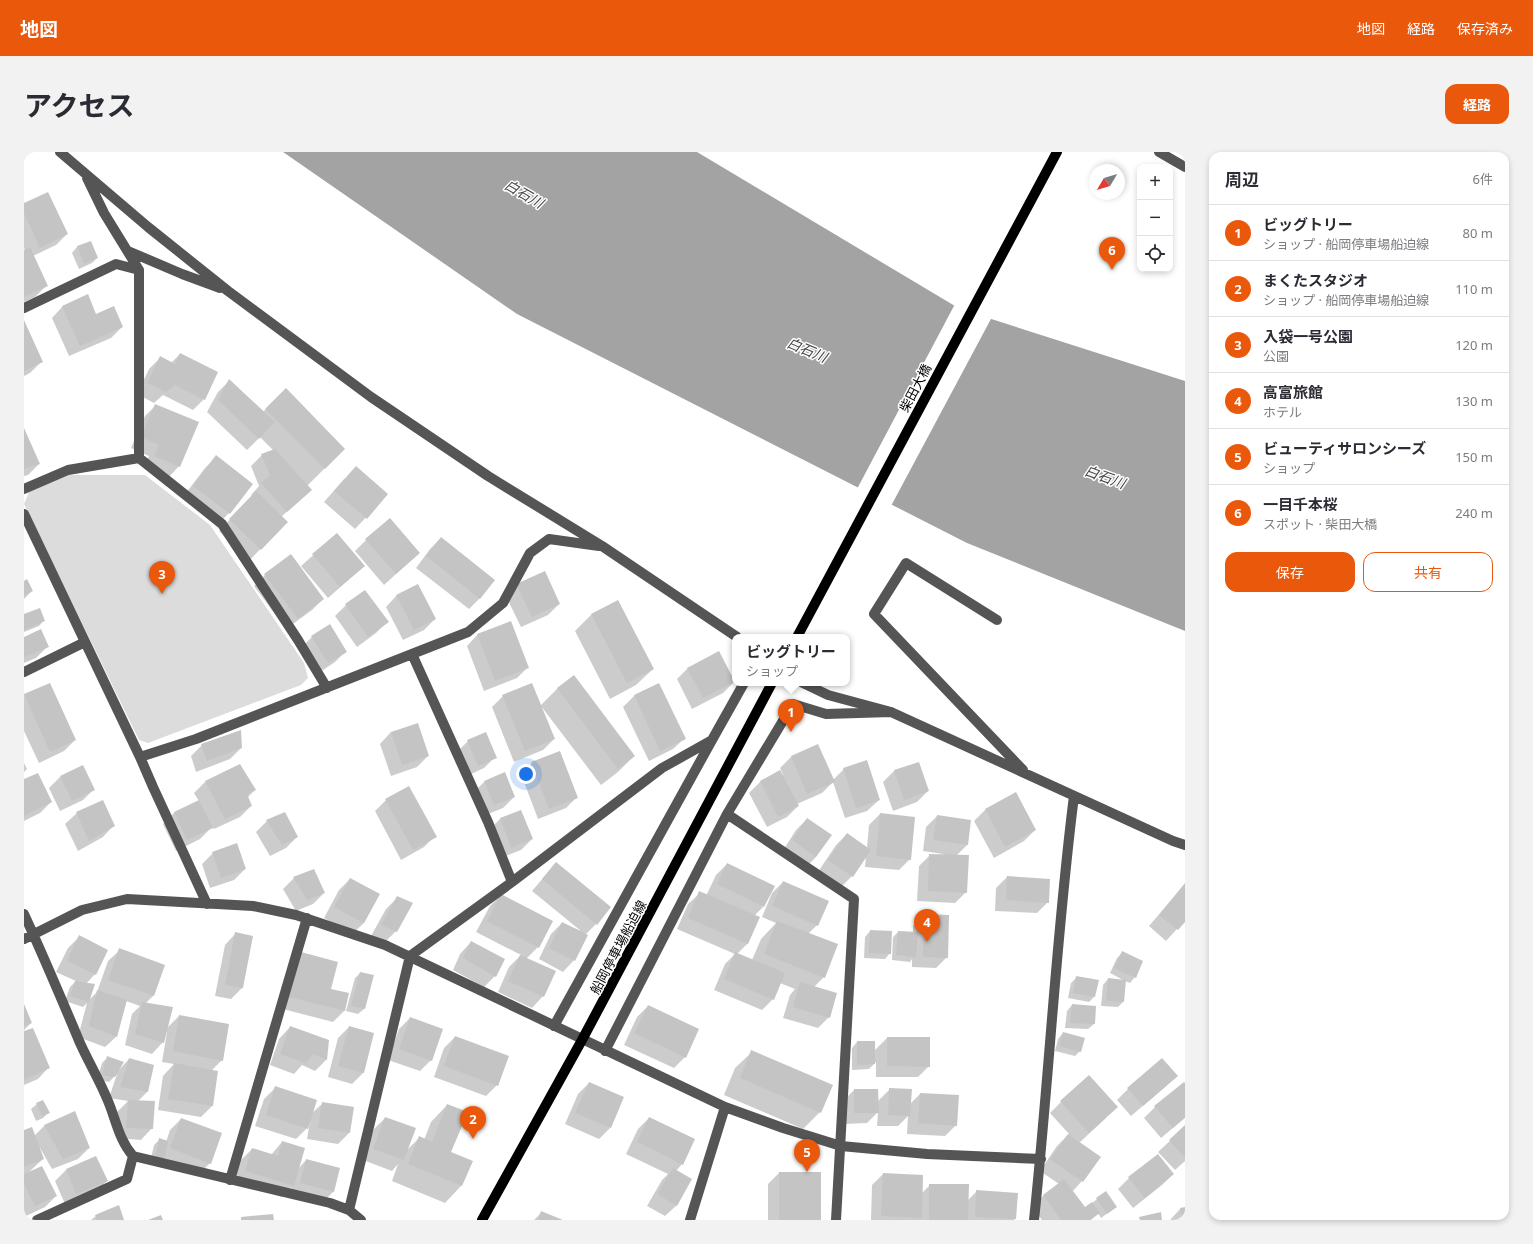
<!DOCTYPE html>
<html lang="ja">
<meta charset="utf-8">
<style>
body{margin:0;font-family:"Noto Sans","Noto Sans JP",sans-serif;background:#f2f2f3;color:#2b2b33}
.controls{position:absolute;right:12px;top:12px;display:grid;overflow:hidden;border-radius:8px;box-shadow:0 2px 6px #0003}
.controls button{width:36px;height:36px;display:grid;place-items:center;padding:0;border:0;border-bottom:1px solid #e1e1e2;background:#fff;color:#2b2b33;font:20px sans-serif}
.compass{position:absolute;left:1065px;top:12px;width:36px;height:36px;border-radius:50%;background:#fff;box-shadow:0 2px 6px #0003;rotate:232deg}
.you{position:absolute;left:502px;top:622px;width:14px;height:14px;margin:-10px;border:3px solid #fff;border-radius:50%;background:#1a73e8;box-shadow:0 0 0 6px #1a73e833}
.badge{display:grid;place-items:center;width:26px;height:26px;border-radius:50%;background:#ea580c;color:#fff;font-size:13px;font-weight:700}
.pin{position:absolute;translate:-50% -33px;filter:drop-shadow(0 1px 2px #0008)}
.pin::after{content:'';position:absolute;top:21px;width:14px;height:12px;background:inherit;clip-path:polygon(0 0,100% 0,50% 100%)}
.popup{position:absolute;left:708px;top:482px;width:118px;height:52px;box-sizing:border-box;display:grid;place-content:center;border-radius:8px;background:#fff;filter:drop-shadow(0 1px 3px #0005);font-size:13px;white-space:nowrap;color:#7c7c81}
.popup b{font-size:15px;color:#2b2b33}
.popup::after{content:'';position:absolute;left:50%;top:100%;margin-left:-8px;border:8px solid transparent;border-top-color:#fff}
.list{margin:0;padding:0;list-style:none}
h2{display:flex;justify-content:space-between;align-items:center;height:52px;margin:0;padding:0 16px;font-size:17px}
h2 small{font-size:13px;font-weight:400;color:#7c7c81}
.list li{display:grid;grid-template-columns:26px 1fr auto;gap:12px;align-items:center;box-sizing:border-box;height:56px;padding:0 16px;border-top:1px solid #e1e1e2}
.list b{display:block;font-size:15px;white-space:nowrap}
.list p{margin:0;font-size:13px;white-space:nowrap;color:#7c7c81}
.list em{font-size:13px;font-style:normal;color:#7c7c81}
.actions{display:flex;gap:8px;padding:12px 16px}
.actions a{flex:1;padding:9px 0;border:1px solid #ea580c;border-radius:12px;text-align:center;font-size:14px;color:#ea580c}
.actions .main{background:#ea580c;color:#fff}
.icon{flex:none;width:22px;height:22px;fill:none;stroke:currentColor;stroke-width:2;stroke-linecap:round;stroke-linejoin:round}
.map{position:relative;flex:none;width:1161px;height:1068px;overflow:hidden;border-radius:12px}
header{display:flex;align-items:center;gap:24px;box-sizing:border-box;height:56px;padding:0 20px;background:#ea580c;color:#fff}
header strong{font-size:19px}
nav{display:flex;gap:22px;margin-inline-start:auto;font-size:14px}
.intro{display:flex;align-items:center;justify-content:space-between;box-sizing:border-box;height:96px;padding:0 24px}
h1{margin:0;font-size:28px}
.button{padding:10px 18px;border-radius:12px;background:#ea580c;color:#fff;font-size:14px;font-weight:700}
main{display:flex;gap:24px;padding:0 24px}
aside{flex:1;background:#fff;border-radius:12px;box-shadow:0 2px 6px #0003}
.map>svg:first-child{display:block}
.green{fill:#dcdcdc}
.water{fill:#a3a3a3}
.pier{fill:#fff}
.shadow{fill:#0003}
.building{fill:#c4c4c4}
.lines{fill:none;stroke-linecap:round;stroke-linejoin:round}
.minor{stroke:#555;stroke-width:10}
.major{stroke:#000;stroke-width:10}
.labels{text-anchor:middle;stroke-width:3;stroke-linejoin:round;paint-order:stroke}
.street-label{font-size:13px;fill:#000;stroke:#fff}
.water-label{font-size:14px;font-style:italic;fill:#444;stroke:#fff}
</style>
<header>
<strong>地図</strong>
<nav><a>地図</a><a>経路</a><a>保存済み</a></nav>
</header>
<div class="intro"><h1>アクセス</h1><a class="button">経路</a></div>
<main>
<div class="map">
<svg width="1161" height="1068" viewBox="0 0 1161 1068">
<rect width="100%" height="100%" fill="#fff"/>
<path class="green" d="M45,323H121L186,373L280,511L284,526L277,533L124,591L115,588L0,352L5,340Z"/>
<path class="water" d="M259,0H673L936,157L1161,229V479L943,391L493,162Z"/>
<path class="pier" d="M931,152L936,155L968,165L867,354L833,337Z"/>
<path class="shadow" d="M0,53L43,82L32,93L9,104L22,134L11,145L0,150V99L1,98L0,96Z
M66,90L73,106L68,111L55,117L48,101L53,95Z
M39,154L72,163L98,175L87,186L45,204L28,166Z
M0,172L17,210L6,221L0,224Z
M156,202L180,247L169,258L139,243L130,251L113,242L125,217L136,206L147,211Z
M205,229L239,260L262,238L320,297L283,334L287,338L257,365L262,370L225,409L195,379L228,344L227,343L235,334L227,314L238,303L249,298L236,285L223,298L183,260L194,240Z
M132,253L155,314L144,326L120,315L125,304L107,296L121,264Z
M0,278L15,312L4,323L0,324Z
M192,305L205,361L194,372L159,345L181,316Z
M321,326L363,343L331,377L300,350Z
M313,382L340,414L304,446L277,414Z
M417,386L456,446L445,457L392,416L406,397Z
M342,388L395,401L360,433L331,399Z
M241,423L299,447L288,458L262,477L230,434Z
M0,430L8,439L0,447Z
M493,433L535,452L524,463L497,475L482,444Z
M373,443L411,467L400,478L379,488L362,455Z
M322,453L363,470L352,481L333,495L311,464Z
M568,462L629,517L612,533L586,547L551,479Z
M0,463L20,468L15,474L0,480Z
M454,482L504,515L493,526L460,539L443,494Z
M288,485L322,499L311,510L293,522L277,496Z
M0,486L23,495L12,506L0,511Z
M664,516L710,530L699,541L668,557L653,527Z
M550,524L610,604L594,620L577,633L517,554L530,587L519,598L490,610L468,555L479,544L516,554L533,537Z
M25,532L51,588L40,599L15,611L0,579V543Z
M635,533L661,586L649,597L625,609L599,555L610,544Z
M367,580L404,604L393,615L367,624L356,592Z
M444,589L471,605L460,616L443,624L433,600Z
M178,593L217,596L206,607L172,620L167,604Z
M793,594L809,628L820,617L855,648L843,659L821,666L809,630L798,641L773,652L774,654L763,665L743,675L725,641L736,630L756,620L758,624L759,623L756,616L767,605Z
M0,611L3,617L0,620Z
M508,611L553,645L542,656L514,667L497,622Z
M894,611L904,639L893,650L869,659L859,630L870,619Z
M216,614L231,638L223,646L227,654L216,665L190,677L188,675L176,687L152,699L139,672L150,661L175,649L170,641L181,630Z
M36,625L70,637L59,648L36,659L25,636Z
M0,628L27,650L16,661L0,669Z
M460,630L490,645L479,656L459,664L449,641Z
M991,641L1011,678L1000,689L970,706L950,669L961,658Z
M362,648L411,684L400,695L377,708L351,659Z
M496,659L508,687L497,698L476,706L465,678L476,667Z
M53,661L90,673L79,685L54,699L41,672Z
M856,662L886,707L875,718L841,715L842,704L828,724L817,735L794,720L812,693L823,682L843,696L845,673Z
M913,664L943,693L932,704L942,740L931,751L893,749L895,714L906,703H919V702L899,699L902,675Z
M783,667L792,705L781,716L758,700L772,678Z
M243,669L273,685L262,696L246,704L232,680Z
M189,701L221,717L210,728L186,736L178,712Z
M532,711L572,772L561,783L550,808L539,820L515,807L527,782L538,771L557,779L508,739Z
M703,712L739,755L730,764L724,791L713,802L728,808L737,787L752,771L738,765L748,741L759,730L793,773L784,782L800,825L790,835L805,865L794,876L759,866L766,843L771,837L756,831L749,847L738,858L690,838L701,812L711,802L653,777L664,752L676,741L682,744L692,723Z
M983,725L1024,750L1013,761L971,759L972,736Z
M270,726L300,741L289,752L272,759L259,737Z
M326,727L355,743L340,771L328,782L300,766L315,738Z
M1161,732V768L1142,789L1125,774Z
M477,743L514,795L502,807L519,844L508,856L474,840L485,815L497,803L452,780L466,754Z
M374,745L372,779L361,790L347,784L362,757Z
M900,763L923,805L912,816L888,815V807L886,810L868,808L869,785L874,780L889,781V774Z
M846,779L866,801L861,807L840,806L841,785Z
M212,781L218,836L207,847L191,844L201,793Z
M55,785L71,822L62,832L64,849L73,840L84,809L96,798L140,814L129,844L121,852L142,877L155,864L198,908L187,919L193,920L188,954L177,965L134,958L139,924L150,912L138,910L143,880H142L139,890L128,902L101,893L108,862L116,854L102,849L93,884L81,895L54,885L63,851L59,855L41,849L46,835L52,829L32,820L44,796Z
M447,790L471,824L460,835L429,818L436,802Z
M1099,800L1118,810L1111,825L1106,831L1101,829L1099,850L1094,855L1077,854L1079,833L1084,827L1101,829L1086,821L1093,806Z
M266,813L306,838L320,859L309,870L255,856Z
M336,821L340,857L334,862L322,859L331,826Z
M1053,825L1070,845L1065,850L1044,846L1047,831Z
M1048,853L1070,855V872L1064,877L1041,876L1043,859Z
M0,854L7,871L0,878Z
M624,854L661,905L650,916L600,893L613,865Z
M386,866L407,908L396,919L364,908L375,877Z
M266,875L304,889L302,908L291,919L278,913L270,922L246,913L255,887Z
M325,875L349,882L339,921L328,932L304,925L314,886Z
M0,880L25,915L14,927L0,933Z
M1039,881L1056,899L1051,904L1031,899L1034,887Z
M431,885L473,933L462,944L410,925L420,896Z
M863,886L905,914L894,925H852V910L845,917L828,918V896L833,890L850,899Z
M728,900L796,960L779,977L700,943L711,916Z
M83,906L95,918L105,907L123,940L114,949L128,976L117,988L92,986L93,960L104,949L85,946L93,922L85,930L73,928L78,911Z
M565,931L586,976L575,987L541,972L554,942Z
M1161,933V966L1137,986L1120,966L1131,955Z
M1141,935L1107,964L1093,948L1104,937Z
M251,936L287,962L299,951L325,981L314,992L283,987L286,969L283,976L272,987L231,974L240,947Z
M866,937L886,952L896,942L932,973L921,984L883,982L884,964L874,974H853L854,960L843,971L820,972L819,949L830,938L854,949Z
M1037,950L1082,966L1055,991L1058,1029L1048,1040L1061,1057L1073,1047L1092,1055L1077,1066L1074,1061L1067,1068H1018L1008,1055L1019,1044L1035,1032L1016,1019L1033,994L1045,982L1026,961Z
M13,952L24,961L19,966L12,969L7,957Z
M423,953L426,1001L447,1009L437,1034L421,1051L368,1029L374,1012L368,1019L339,1008L350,977L361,966L383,998L395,986L400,988L407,970Z
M625,966L658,1012L652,1019L653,1053L641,1064L623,1054L638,1028L644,1022L602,1002L614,977Z
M157,967L186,1011L175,1022L126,1011L130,993L136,987L142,990L146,978Z
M21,973L65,996L54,1007L28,1017L16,996H15L19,1007L5,1020L32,1044L21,1055L0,1065V979L10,984Z
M1161,975V1009L1151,1018L1134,1000Z
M258,990L274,1017L282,1008L315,1017L309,1040L298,1051L265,1042L267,1035L258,1045L210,1030L217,1008L228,997L247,1003Z
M42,1018L83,1029L72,1040L41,1052L31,1029Z
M755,1021L796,1068H744V1032Z
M859,1022L898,1041L906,1033L943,1049L953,1039L991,1067L990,1068H847L848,1033Z
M1149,1022L1138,1033L1109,1056L1094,1037L1105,1026Z
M1161,1056V1068H1146L1156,1057Z
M518,1060L537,1068H510Z
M72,1064L99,1068H67Z"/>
<path class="building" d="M24,40L44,82L16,96L0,61V51Z
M67,89L74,106L60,112L53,94Z
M6,95L24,134L0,145V98Z
M64,142L72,162L90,154L99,175L56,194L38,154Z
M0,168L19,210L0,219Z
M156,201L194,220L181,248L151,233L142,240L123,231L136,204L151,212Z
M205,227L251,270L235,287L194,248Z
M262,236L321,297L301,317L241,257Z
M131,252L175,270L156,315L130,304L135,293L117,285Z
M0,276L16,312L0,317Z
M251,297L288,338L263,360L237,331L246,323L237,302Z
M192,303L229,332L206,362L169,334Z
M332,314L364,342L343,367L310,339Z
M232,339L264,370L237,398L205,367Z
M366,366L396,401L372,422L341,387Z
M313,381L341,414L316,435L288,402Z
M417,385L471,428L456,447L402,404Z
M267,402L300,447L274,467L240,422Z
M521,419L536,452L508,465L492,432Z
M3,427L9,439L0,443V429Z
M394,432L412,467L390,478L372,443Z
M341,438L365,470L344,485L321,452Z
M594,448L630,517L603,531L567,462Z
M16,456L21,469L0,478V462Z
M487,469L505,516L471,529L453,482Z
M306,472L323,500L304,511L287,484Z
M17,477L25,495L0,505V485Z
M695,499L711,530L679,546L663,516Z
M550,523L611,604L594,617L533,536Z
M26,531L52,588L26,600L0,542Z
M508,531L531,587L501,599L478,543Z
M635,531L662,587L636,599L610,543Z
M394,571L405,604L378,613L367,580Z
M217,578L218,596L183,609L177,592Z
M462,580L473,606L454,614L443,588Z
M794,592L811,630L783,642L767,604Z
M536,599L554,646L525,657L507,610Z
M843,608L856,648L832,656L819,616Z
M895,610L905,639L880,648L870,618Z
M216,612L232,638L223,642L228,654L201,667L181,629Z
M59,613L71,638L48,649L36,624Z
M756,618L775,654L754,665L736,629Z
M481,620L491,645L470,653L460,629Z
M14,621L28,650L0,664V627Z
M385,634L413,685L389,698L361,647Z
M992,640L1012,678L981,695L961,657Z
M79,648L91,674L65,689L52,660Z
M175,648L189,676L163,688L150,660Z
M497,658L509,687L487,696L476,666Z
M261,660L274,685L258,693L242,668Z
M856,661L891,665L887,708L852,704Z
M913,663L947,668L944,693L909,688Z
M783,666L808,683L792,705L768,688Z
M823,681L847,698L829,725L804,708Z
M213,691L222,717L197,726L188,700Z
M905,702L945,703L943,741L904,739Z
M532,710L587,755L573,773L518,727Z
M703,711L751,734L740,755L693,732Z
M290,717L301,741L283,748L269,725Z
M983,724L1026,727L1025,751L982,748Z
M326,726L356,742L340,771L310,755Z
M759,729L805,749L794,774L748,754Z
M1161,731V770L1154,778L1135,763Z
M675,739L736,765L724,792L664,766Z
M477,742L529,769L515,796L463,769Z
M373,744L389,751L373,780L357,773Z
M900,762L925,763L924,806L899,805Z
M753,769L814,792L801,826L740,802Z
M538,770L564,783L551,809L525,796Z
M846,778L868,779L867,802L845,801Z
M874,779L894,780L892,805L872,803Z
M211,780L229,784L219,836L201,833Z
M55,783L84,798L72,823L43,809Z
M447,789L481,807L472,825L439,806Z
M95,796L141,813L130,844L84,828Z
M1098,799L1119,809L1112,826L1090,816Z
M277,800L314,810L307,837L325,841L321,859L265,845Z
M711,800L761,821L750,848L700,827Z
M496,803L532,819L520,845L484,829Z
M336,820L350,823L341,857L327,854Z
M1052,824L1075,828L1071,845L1049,841Z
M1084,826L1102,828L1100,850L1082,849Z
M51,829L71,832L65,850L46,844Z
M776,830L813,841L806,866L769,855Z
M73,838L103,848L93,885L65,874Z
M118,850L149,855L140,891L111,882Z
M0,852L8,871L0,874Z
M1048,852L1072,854L1071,872L1046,871Z
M624,853L675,877L662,906L610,881Z
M155,863L205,872L199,909L149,899Z
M386,865L419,877L408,909L375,897Z
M266,874L305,888L303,908L289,902L282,911L256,902Z
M325,874L350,881L340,921L314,914Z
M9,876L26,916L0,928V879Z
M1039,880L1061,886L1057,900L1035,894Z
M431,884L485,904L474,934L420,914Z
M863,885H906V915L863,914Z
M833,889H851V912L833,913Z
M727,898L809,933L797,961L716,926Z
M83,904L100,910L91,925L78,923Z
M105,906L130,913L124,940L96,935Z
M1138,906L1154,924L1119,954L1103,936Z
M150,911L194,919L189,954L144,947Z
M1065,923L1094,955L1065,981L1036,949Z
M565,930L600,945L587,976L551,961Z
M1160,930L1161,931V965L1149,976L1130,954Z
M251,934L293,948L284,977L242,963Z
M865,936L888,937L886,964L864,963Z
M830,937H854L855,961H830Z
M896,941L935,943L933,974L894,971Z
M19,948L26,961L18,964L12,951Z
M104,948L131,949L129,977L102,976Z
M298,950L330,955L326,981L294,976Z
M423,952L444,960L427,1000L449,1009L438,1034L384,1012L395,984L408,990Z
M51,959L66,996L39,1007L20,973Z
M361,965L392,976L380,1008L349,997Z
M625,965L671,987L659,1013L613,990Z
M157,966L198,981L187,1012L146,996Z
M1161,973V1006L1145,988Z
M8,975L20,1007L0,1015V978Z
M1044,982L1077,1005L1059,1030L1026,1007Z
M135,986L144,989L140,1008L131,1006Z
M258,989L281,996L270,1034L221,1019L228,996L254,1004Z
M1134,1002L1150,1022L1121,1046L1104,1025Z
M72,1004L84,1029L52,1042L42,1017Z
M282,1007L316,1016L310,1040L276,1031Z
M18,1014L33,1044L11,1054L0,1032V1022Z
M649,1016L668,1027L653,1054L633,1042Z
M755,1020H797V1068H755Z
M859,1021L899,1023L898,1066L857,1064Z
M1040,1027L1061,1055L1068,1050L1076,1061L1066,1068H1037L1019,1043Z
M905,1032H945L944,1068H905Z
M952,1038L994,1041L992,1067L951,1065Z
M1082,1039L1093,1055L1083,1062L1072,1046Z
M95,1053L100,1068H73L71,1063Z
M1161,1055V1068H1159L1156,1056Z
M517,1059L539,1068H514Z
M1137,1060L1138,1068H1116L1115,1065Z
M249,1062L250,1068H217V1065Z
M137,1063L139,1068H124Z"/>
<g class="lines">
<path class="minor" d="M36,0L124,75L204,139L347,245L464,324L578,394L713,485
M1135,0L1161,15
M63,26L80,61L115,118
M104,99L158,122L196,136
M0,156L92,112L115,118V306
M0,337L44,318L115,306L198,372L274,488L303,536
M0,362L116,605L129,635L183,752
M973,468L882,411L850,462L999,618
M388,502L444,480L479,451L506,401L525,387L575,394
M0,520L61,490
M779,531L804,543L867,560L1149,689L1161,693
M116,605L172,587L388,502L464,670L488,730L386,804L325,1058
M703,662L830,747L812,1068
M488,730L638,616L688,588L720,531
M0,762C20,805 38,848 56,891C65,911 76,929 84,949C92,968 95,988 109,1004L306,1051L325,1058L337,1068
M0,787L58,758L103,747L229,754L272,763L361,793L701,955L759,976L817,994L903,1002L1017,1007
M530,874L688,588
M581,899L703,662L769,552L802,562L867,560
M206,1028L283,766
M13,1068L103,1027L109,1004
M666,1068L701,955
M1010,1068C1025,927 1032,785 1050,644"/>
<path class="major" d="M773,485L1033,0
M458,1068L558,888L748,531"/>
</g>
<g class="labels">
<g class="street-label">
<text transform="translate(891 236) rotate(-62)" y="5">柴田大橋</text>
<text transform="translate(594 795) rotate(-62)" y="5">船岡停車場船迫線</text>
</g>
<g class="water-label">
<text transform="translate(500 42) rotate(30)" y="5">白石川</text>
<text transform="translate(783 198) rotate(23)" y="5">白石川</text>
<text transform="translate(1081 325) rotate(20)" y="5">白石川</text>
</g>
</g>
</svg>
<div class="controls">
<button>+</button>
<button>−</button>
<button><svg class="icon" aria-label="locate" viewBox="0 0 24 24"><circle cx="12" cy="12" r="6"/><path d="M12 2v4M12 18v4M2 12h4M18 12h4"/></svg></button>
</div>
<svg class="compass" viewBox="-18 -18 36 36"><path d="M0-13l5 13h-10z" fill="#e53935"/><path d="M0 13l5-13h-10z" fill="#7c7c81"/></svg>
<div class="you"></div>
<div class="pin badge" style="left:767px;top:580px">1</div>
<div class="popup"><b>ビッグトリー</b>ショップ</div>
<div class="pin badge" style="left:449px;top:987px">2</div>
<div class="pin badge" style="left:138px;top:442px">3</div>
<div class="pin badge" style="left:903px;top:790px">4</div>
<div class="pin badge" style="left:783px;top:1020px">5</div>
<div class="pin badge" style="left:1088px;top:118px">6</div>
</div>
<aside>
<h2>周辺<small>6件</small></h2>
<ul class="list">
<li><span class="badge">1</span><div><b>ビッグトリー</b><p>ショップ · 船岡停車場船迫線</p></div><em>80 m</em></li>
<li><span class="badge">2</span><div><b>まくたスタジオ</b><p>ショップ · 船岡停車場船迫線</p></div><em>110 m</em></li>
<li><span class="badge">3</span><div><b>入袋一号公園</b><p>公園</p></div><em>120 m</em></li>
<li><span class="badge">4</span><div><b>高富旅館</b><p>ホテル</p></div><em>130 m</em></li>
<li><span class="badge">5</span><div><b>ビューティサロンシーズ</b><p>ショップ</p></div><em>150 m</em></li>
<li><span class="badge">6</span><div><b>一目千本桜</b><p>スポット · 柴田大橋</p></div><em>240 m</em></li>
</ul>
<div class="actions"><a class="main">保存</a><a>共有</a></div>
</aside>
</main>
